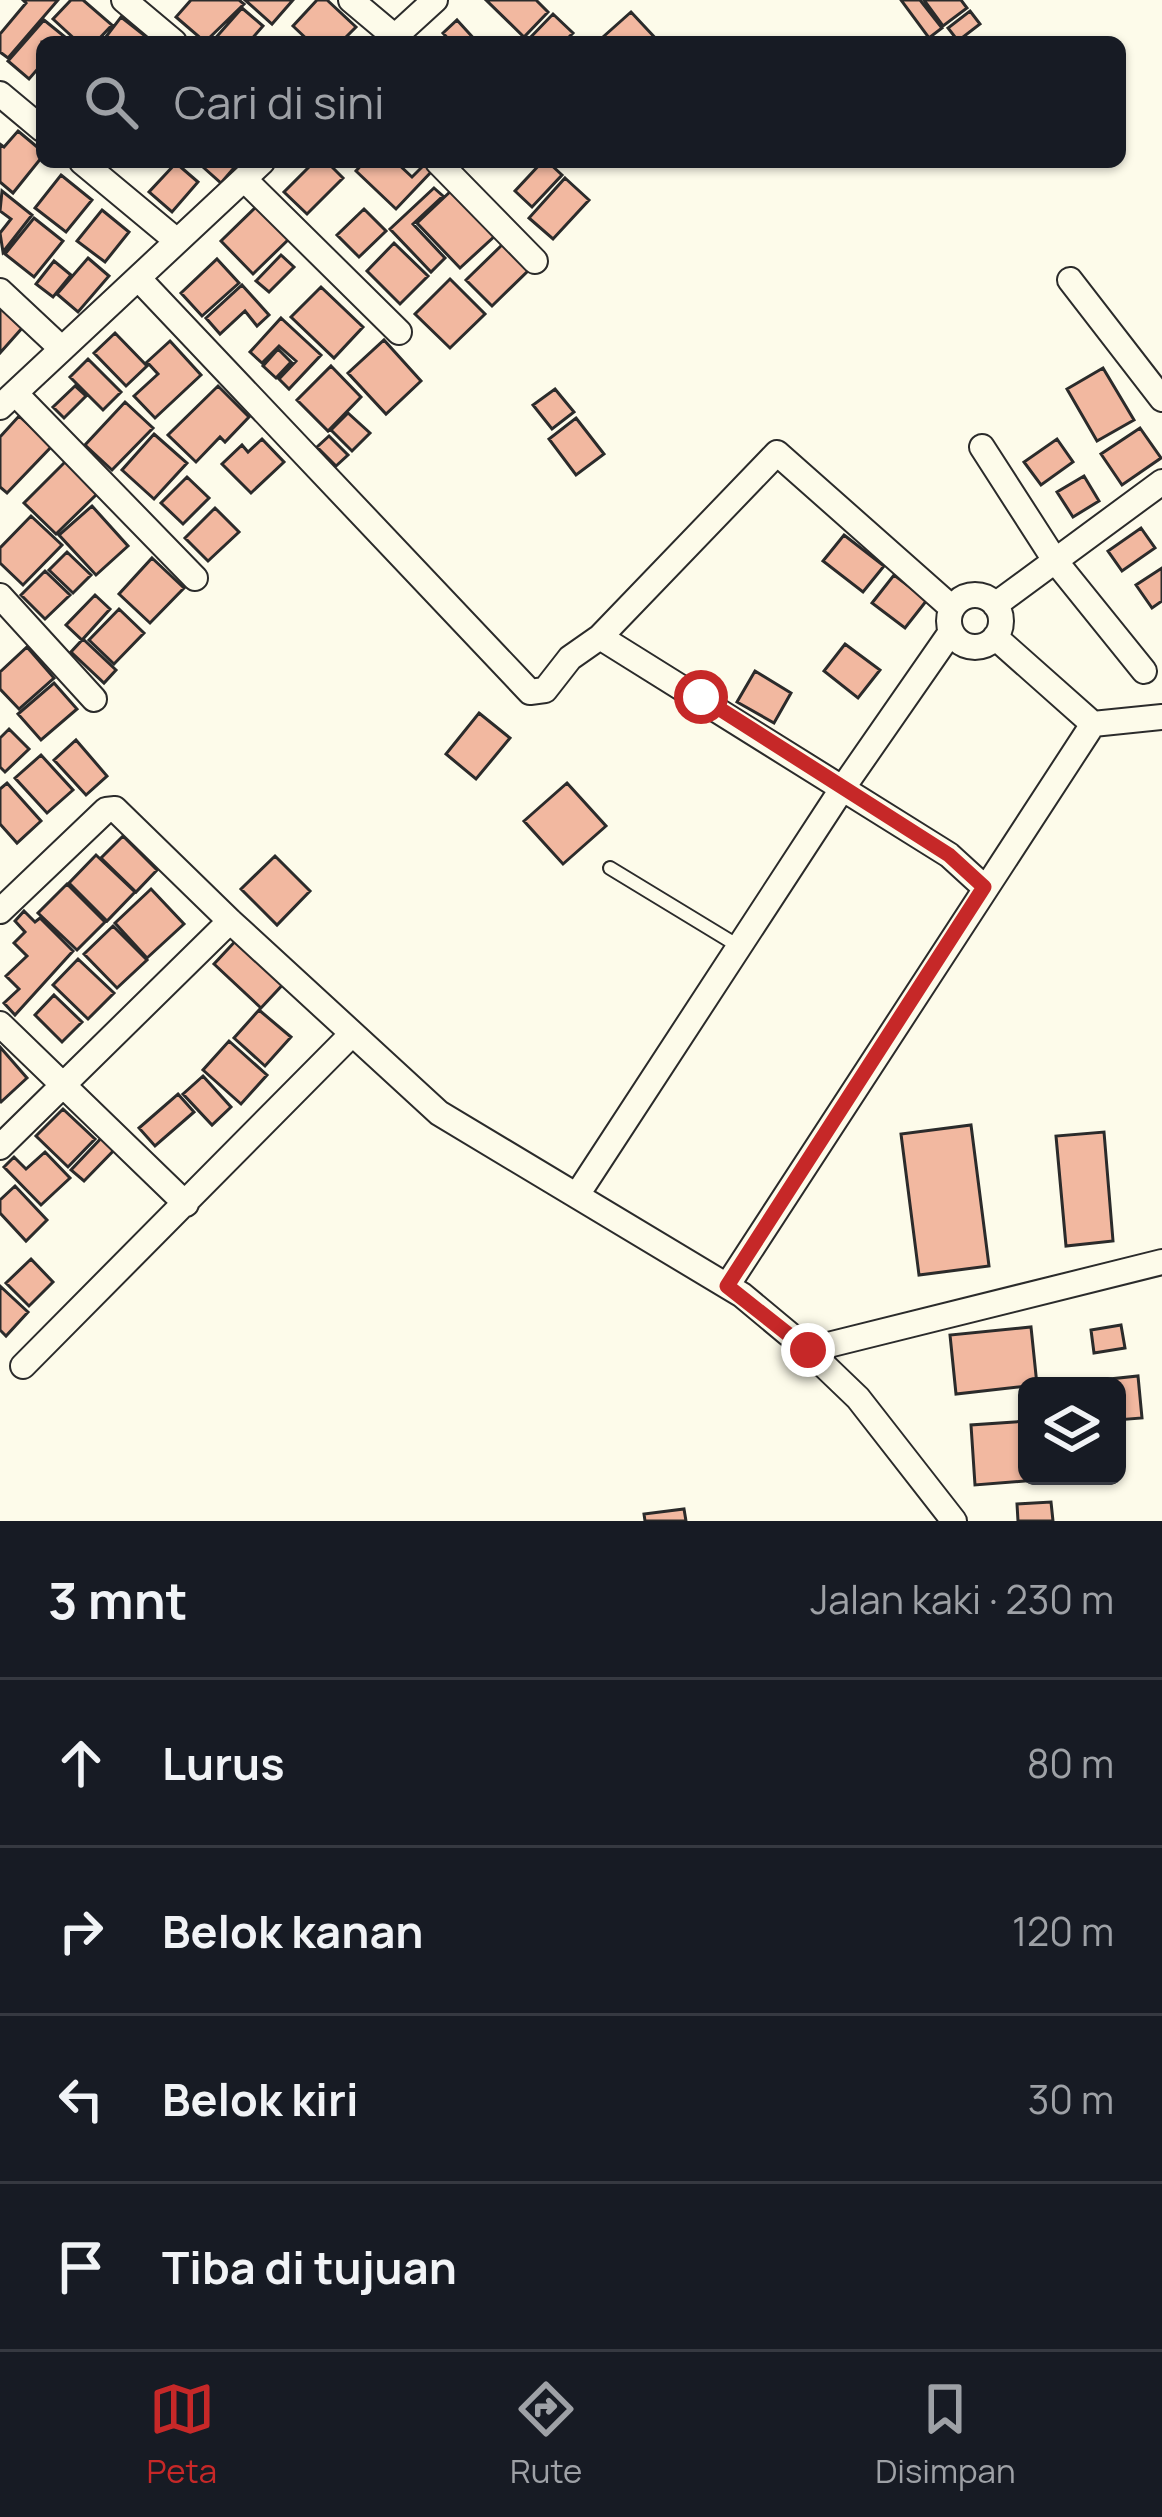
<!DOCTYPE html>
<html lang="id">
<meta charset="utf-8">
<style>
body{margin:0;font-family:Manrope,sans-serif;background:#242831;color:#f1f3f6}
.controls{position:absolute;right:36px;bottom:36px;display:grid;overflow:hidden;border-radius:18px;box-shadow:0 3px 9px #0004}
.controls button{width:108px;height:108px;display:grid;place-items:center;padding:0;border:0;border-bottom:3px solid #363941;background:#171b24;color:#f1f3f6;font:60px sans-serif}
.stop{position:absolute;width:36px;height:36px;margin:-27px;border:9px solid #c62828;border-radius:50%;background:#fff}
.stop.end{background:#c62828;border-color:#fff;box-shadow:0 3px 12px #0008}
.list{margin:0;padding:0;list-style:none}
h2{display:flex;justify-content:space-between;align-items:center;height:156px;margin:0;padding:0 48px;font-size:51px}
h2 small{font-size:39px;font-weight:400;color:#9ea1a6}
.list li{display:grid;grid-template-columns:78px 1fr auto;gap:36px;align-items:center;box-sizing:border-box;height:168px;padding:0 48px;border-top:3px solid #363941}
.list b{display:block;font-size:45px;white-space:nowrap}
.list em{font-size:39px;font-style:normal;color:#9ea1a6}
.icon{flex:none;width:66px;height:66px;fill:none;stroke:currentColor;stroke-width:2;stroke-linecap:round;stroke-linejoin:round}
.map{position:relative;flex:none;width:1162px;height:1521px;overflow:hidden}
.search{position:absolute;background:#171b24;box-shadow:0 3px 9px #0004;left:36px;right:36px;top:36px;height:132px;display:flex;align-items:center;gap:30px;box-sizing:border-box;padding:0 42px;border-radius:18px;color:#9ea1a6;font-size:45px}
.sheet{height:828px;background:#171b24}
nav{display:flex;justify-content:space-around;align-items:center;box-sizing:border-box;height:168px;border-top:3px solid #363941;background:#171b24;font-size:33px;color:#9ea1a6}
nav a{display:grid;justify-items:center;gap:6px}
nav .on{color:#c62828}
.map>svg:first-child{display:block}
.building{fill:#f2b8a0;stroke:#2b2b2b;stroke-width:3}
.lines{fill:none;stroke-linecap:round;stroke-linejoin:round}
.lane-casing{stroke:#2b2b2b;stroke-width:16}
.street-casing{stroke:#2b2b2b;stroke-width:28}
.lane{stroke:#fdfbea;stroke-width:12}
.street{stroke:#fdfbea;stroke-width:24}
.route{stroke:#c62828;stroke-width:15}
</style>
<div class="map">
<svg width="1162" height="1521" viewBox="0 0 1162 1521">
<rect width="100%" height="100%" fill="#fdfbea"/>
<path class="building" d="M23,0H58L8,58L0,52V34L26,3Z
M71,0H83L112,25L96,42H78L53,19Z
M191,0H239L244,4L205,42L176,17Z
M245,0H293L272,24Z
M317,0H327L356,27L341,42H310L293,26Z
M486,0H536L548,12L524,37Z
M901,0H920L942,28L929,38Z
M924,0H961L967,8L943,26Z
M242,8L263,26L249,42H212Z
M970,11L980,24L958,41L948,28Z
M631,12L659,42H608L603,37Z
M553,14L573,33L564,42H526Z
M121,17L149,39L147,42H102Z
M44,20L65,37L61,42H42V64L29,79L8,61Z
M457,20L477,42H451L443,33Z
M18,131L42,151V157L13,193L0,182V144L4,147Z
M208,162H239L221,183L203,167Z
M314,162H327L343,178L307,214L284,192Z
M364,162H396L412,177L425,164L432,171L396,209L356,171Z
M542,162H548L562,175L532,207L515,191Z
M176,163L198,182L172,212L149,192Z
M61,175L92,200L66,232L35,208Z
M565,178L589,200L553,239L529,218Z
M434,188L443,196L413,224L445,258L431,272L390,229Z
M453,189L497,234L460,268L417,223Z
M2,191L32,215L3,252L0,233L11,219L0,211Z
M259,204L291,237L253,274L221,241Z
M364,209L386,231L359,257L337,235Z
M102,210L129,232L105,262L77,241Z
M34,218L63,241L34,277L5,254Z
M505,242L532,267L492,306L466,280Z
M394,243L428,276L400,304L367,271Z
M281,255L294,267L269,292L256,281Z
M88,258L109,276L78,312L57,294Z
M217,259L239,283L202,316L181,293Z
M54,261L71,275L53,297L36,284Z
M450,279L485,314L450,348L415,314Z
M242,285L269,315L257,326L245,311L220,334L206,318Z
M321,287L363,327L334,358L291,317Z
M0,306L23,327L0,353Z
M281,318L321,355L289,389L279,379L296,361L279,346L262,363L250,352Z
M115,333L147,366L126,386L94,353Z
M384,340L421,381L386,414L348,373Z
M170,341L201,375L155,418L134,396L158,374L147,362Z
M278,349L291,362L276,378L263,366Z
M88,359L121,392L103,410L70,377Z
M331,366L361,397L328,431L297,400Z
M1103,368L1134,420L1097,441L1067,389Z
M75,386L86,396L64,418L53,407Z
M218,386L249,417L225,442L220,437L196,462L168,435Z
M555,389L574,412L552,429L533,405Z
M125,402L153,428L112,470L85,445Z
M348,413L370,433L352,451L331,430Z
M19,416L52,446L7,493L0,487V437Z
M576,418L604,454L576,475L549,439Z
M1140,428L1161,458L1122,485L1101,454Z
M154,434L187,463L154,499L122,470Z
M329,436L348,455L336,466L317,447Z
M262,439L284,462L251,493L222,464L242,445L248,452Z
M1057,439L1073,462L1041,485L1024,462Z
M66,461L98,493L56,534L24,503Z
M1084,476L1099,501L1073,517L1057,492Z
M187,477L209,498L183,524L161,503Z
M92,506L128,546L96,575L59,535Z
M215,508L239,532L208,561L185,538Z
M31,516L62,545L23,585L0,563V548Z
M1141,528L1155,548L1122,571L1108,551Z
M844,535L884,566L863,592L823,561Z
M67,552L91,575L73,593L49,570Z
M152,558L184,588L150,623L119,594Z
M1162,568V601L1152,608L1136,585Z
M45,571L70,595L45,619L21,595Z
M894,575L927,600L905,628L872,603Z
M95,595L110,609L82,640L66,625Z
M119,609L144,633L114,664L89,640Z
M83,639L116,670L104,683L71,652Z
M845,644L880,670L858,698L824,671Z
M27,647L54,678L19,709L0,689V672Z
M755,671L791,693L774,723L737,702Z
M54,683L77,709L41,740L18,714Z
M479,713L510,738L476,779L446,754Z
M9,729L29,749L5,772L0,767V738Z
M76,740L107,776L86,795L54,760Z
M41,755L73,790L47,813L15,778Z
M7,783L41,821L17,843L0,824V789Z
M567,783L606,826L563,864L524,821Z
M123,836L157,870L136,892L101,858Z
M96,855L135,892L107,921L69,883Z
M275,856L310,891L277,925L241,889Z
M67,884L105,922L77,950L38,913Z
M151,889L184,924L147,958L115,923Z
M24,911L35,922L40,918L73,951L15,1015L4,1003L19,989L6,976L27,956L14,943L25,932L15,921Z
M113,926L147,960L117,988L84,954Z
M241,935L288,979L261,1008L214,964Z
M78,959L114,993L88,1019L53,985Z
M54,995L82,1022L62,1042L35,1015Z
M259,1010L291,1037L265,1066L234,1038Z
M229,1041L267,1075L241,1104L203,1070Z
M0,1047L27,1078L1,1102L0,1101Z
M203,1076L231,1107L212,1125L183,1094Z
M178,1094L194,1112L155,1146L139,1128Z
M63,1109L95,1139L68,1167L36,1136Z
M971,1125L989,1266L919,1275L901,1134Z
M107,1132L120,1144L84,1181L71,1170Z
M1104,1132L1113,1241L1066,1246L1056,1136Z
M45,1152L70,1178L41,1205L4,1167L14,1157L26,1169Z
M15,1186L47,1220L26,1241L0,1213V1200Z
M31,1259L53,1282L29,1306L6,1283Z
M0,1286L28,1312L6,1336L0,1330Z
M1121,1325L1125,1348L1094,1353L1091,1330Z
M1031,1327L1037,1385L956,1394L950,1335Z
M1138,1376L1142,1418L1117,1420V1386H1044Z
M1027,1421V1476H1048L1049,1479L975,1485L971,1425Z
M1051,1502L1053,1521H1018L1017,1504Z
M684,1509L686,1521H645L644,1514Z"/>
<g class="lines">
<g class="lane-casing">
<path id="lane" d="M610,868L740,947"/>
</g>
<g class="street-casing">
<path id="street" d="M124,0L174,42
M351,0L395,37
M389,42L435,0
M0,94L42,129
M82,162L177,241
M438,162L535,261
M244,179L399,332
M138,278L530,692L545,690L570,658L600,637L777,453L952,608
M1070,280L1162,399
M0,291L62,349
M15,393L195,578
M0,407L262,162
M982,447L1056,562L1144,671
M949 621a26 26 0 1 1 52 0a26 26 0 1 1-52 0Z
M0,596L94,699
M995,605L1162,482
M600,637L949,855L984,887
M1093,724L1162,717
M0,911L106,810L115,809L230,921L439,1113L742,1295L808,1350L858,1398L954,1521
M0,1024L186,1204
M0,1147L230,921
M577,1195L842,789L951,632
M727,1286L1093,724L995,637
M808,1350L1162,1262
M23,1366L352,1034"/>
</g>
<use href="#lane" class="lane"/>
<use href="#street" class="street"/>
</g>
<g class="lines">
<path class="route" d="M701,697L949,855L984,887L727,1286L808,1350"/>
</g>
</svg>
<div class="controls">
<button><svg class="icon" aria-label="layers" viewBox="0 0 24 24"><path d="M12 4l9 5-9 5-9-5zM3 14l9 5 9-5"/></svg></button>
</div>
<div class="stop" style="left:701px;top:697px"></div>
<div class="stop end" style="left:808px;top:1350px"></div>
<div class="search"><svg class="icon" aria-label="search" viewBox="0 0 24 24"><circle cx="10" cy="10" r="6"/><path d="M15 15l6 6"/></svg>Cari di sini</div>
</div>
<section class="sheet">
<h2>3 mnt<small>Jalan kaki · 230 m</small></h2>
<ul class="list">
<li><svg class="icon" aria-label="ahead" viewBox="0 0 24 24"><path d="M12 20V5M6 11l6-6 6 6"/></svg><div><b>Lurus</b></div><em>80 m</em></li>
<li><svg class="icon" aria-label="right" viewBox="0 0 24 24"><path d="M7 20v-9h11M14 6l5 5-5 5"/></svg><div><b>Belok kanan</b></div><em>120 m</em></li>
<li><svg class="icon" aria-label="left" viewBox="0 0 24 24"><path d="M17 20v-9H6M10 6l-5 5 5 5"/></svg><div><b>Belok kiri</b></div><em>30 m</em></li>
<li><svg class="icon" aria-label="arrive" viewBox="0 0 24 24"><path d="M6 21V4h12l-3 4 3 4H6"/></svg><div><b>Tiba di tujuan</b></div></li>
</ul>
</section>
<nav>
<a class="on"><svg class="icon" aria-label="map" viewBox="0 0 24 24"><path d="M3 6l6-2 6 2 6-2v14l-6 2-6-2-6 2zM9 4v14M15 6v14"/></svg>Peta</a>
<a><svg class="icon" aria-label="directions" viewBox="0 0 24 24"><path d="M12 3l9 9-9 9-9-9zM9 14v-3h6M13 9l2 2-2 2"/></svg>Rute</a>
<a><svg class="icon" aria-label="saved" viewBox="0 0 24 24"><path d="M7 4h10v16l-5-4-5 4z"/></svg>Disimpan</a>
</nav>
